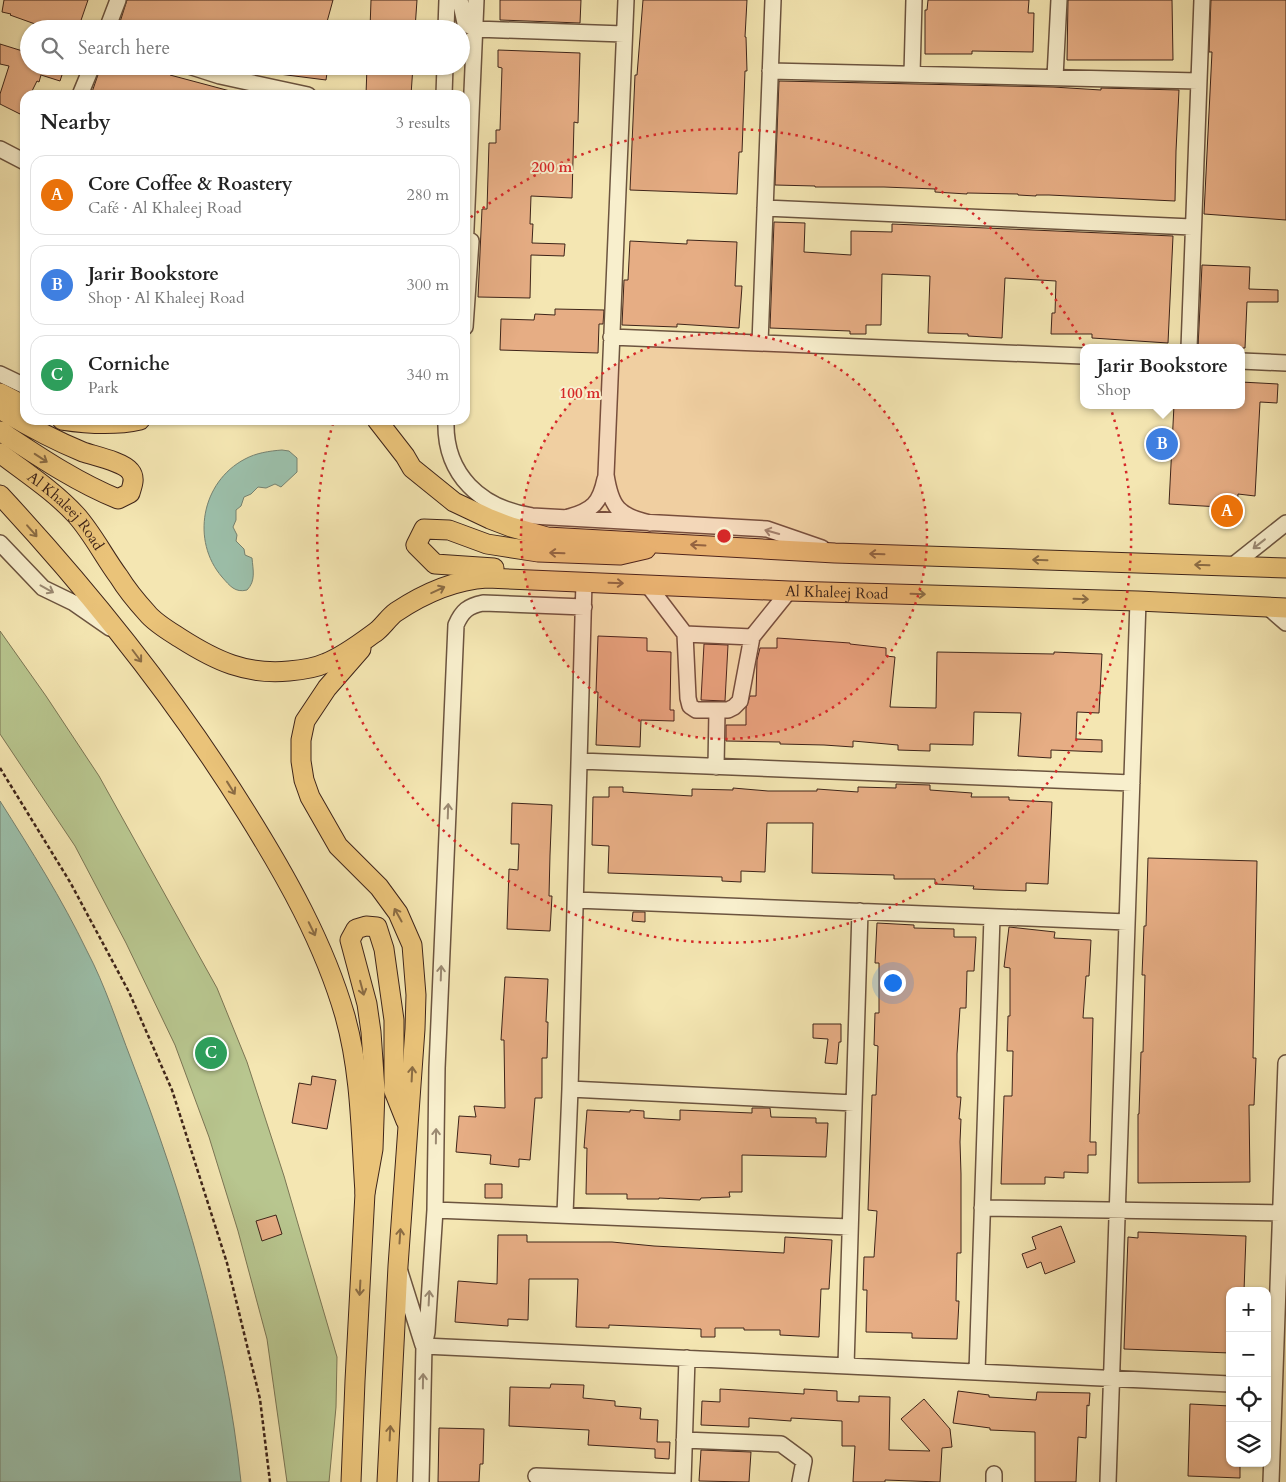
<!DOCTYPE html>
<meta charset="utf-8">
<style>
body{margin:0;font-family:Cardo,serif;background:#f2f2f2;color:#222}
.controls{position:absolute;right:15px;bottom:15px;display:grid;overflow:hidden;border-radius:10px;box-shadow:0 1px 4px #0004}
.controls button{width:45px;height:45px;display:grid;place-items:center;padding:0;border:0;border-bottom:1px solid #e0e0e0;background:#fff;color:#222;font:25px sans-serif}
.you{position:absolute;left:892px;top:982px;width:18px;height:18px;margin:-12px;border:4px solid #fff;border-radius:50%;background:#1a73e8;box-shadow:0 0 0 8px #1a73e833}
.badge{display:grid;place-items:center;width:32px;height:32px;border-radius:50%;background:#8f2418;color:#fff;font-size:16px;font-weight:700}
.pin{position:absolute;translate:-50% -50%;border:2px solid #fff;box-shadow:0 1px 5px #0006}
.popup{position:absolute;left:1080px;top:344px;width:165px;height:65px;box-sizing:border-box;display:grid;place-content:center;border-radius:10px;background:#fff;filter:drop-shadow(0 1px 4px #0005);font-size:16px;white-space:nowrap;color:#767676}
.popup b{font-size:19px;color:#222}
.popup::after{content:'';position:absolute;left:50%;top:100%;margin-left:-10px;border:10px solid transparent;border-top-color:#fff}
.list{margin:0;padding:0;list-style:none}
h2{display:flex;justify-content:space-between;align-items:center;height:65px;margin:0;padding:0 20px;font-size:21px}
h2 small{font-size:16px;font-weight:400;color:#767676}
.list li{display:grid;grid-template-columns:32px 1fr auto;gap:15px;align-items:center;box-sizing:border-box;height:80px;margin:0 10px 10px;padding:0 10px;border:1px solid #e0e0e0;border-radius:15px}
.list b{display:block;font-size:19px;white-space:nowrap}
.list p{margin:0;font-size:16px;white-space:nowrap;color:#767676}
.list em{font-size:16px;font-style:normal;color:#767676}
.icon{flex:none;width:28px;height:28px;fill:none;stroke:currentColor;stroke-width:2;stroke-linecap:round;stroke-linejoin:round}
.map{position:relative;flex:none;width:1286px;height:1482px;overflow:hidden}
.search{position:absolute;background:#fff;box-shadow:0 1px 4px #0004;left:20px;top:20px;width:450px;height:55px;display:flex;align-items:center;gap:12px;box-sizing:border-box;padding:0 18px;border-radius:28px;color:#767676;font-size:19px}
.panel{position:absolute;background:#fff;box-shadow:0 1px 4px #0004;left:20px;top:90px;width:450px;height:335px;border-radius:15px}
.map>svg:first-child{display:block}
.green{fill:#b8c68f;stroke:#7b7554}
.water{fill:#9cc0ab;stroke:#768271}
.building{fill:#e6ad84;stroke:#3e2419}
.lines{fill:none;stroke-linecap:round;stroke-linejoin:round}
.minor-casing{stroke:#6c543f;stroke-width:18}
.major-casing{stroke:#3e2419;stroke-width:21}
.path{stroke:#3e2419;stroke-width:2.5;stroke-dasharray:4 2.5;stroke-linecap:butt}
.minor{stroke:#f8efcd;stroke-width:15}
.major{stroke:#eac379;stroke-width:19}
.oneway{stroke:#8b6c44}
.oneway2{stroke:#9b8a73}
.ring{fill:none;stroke:#d62828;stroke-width:2.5;stroke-dasharray:2.5 5}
.labels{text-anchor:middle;stroke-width:4;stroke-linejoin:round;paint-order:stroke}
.street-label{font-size:15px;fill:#3e2419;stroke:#f8efcd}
.centre{fill:#d62828;stroke:#f8efcd;stroke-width:2.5}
.ring-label{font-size:15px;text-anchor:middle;font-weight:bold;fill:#d62828;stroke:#f8efcd;stroke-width:4;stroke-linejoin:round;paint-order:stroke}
</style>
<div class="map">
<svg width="1286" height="1482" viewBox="0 0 1286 1482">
<rect width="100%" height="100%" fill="#f4e6b2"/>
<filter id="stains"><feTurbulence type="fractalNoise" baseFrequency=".004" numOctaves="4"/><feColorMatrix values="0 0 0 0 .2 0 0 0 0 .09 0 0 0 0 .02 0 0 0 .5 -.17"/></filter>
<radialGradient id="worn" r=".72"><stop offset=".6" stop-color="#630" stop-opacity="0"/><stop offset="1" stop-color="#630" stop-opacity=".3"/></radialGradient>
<path class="green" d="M0,631L46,696L99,776L217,988L247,1062L284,1176L337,1357L336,1407L329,1482H287L267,1339L238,1231L209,1137L175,1045L126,943L75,846L0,734Z"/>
<path class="water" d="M282,450L289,451L297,458V472L281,487L275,484L266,488L258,487L251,494L244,497L241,506L236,510V520L233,527L237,535L236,541L244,549L245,555L252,558C253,570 256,581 247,590C235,593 230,586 222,577C191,541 201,482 245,459C256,453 269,451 282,450Z
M0,801C31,850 62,899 87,951C105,985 117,1023 131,1059C183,1194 226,1338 241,1482H0Z"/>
<path class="building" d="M4,0H88L78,29H49L10,15L11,14L2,12Z
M127,0H333L325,29H144L120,22Z
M371,0H417L415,29H370Z
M500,0H581L580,23L500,20Z
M643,0H747L745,37H746L747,71H745L742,152H739L737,194L630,190L635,75H637Z
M928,0H1029L1028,13H1034L1033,52L972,51V54H925V10H927Z
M1068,0H1172L1173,60H1067Z
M1211,0H1286V220L1204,214L1212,52H1209Z
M0,44L29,53V66H65L60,81L41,75L39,82L37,81L30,95H25V104L20,114L0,104V94L9,66L0,64Z
M498,50L580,53L578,123L574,122L572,198L531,196L530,224H533L532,243L565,244L564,256L531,255L530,298L478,297L482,209H487L489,143H496V130H500L502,68L498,67Z
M101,66H172L170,75L230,91L229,95H91Z
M272,66H328L326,80L271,73Z
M367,66H413L411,95H366Z
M779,81L1053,87L1101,90V88L1179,90L1176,151L1175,201L1049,195H1036V196L1018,195V194L967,193V194L935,192V189L884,187H815V186L775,185Z
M774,222L805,223L804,252L851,255V231L892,232V224L1173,236L1168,343L1092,338V334H1051L1052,313H1055L1056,281L1005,278L1002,338L968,336V334L928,333L930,276L882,274L881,325H866V334H850V331L770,328Z
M687,240L737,242L735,286H742L739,328L677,324V327L622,325L624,280H628L630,241L687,244Z
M1202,265L1250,267L1249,289L1278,290V302H1247L1245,348L1198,347Z
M555,309L604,310L603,324H599L598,353L500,350L501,319L534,320L535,314L555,315Z
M1241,382L1278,384L1277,403L1260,402L1255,496L1238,494L1237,508L1169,504L1174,405H1241Z
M598,636L647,638V651L671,652L670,710H674V721L641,720L640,747L596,745L598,692H596Z
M777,638L850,643V644L886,648V656L895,657L890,707L936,708L937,652L1054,654V652L1102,654L1099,713L1077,712L1076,739L1102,740V752L1051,750V758L1018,756L1021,713L974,712L973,745L930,744V751L898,750V745L853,741V747L824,745L780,744V742L726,741V725H746V708L750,696H756L757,660L760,648H777Z
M704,644L728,645L725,701L701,700Z
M896,784L930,785V790L972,793L971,797H1009V800L1052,802L1048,884L1026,883V891L996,890L973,889L974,886L935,884V879H894V875L812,873L813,823H767L765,872L741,871V882L722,881V877L608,873L609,846L592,845L593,797H609V787H623V792L692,796V789L733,790V788L768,791H817V789L858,792V787L896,788Z
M512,803L552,805L550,855L549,896H552L550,931L507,929L509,869L518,870L519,844H511Z
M1148,858L1257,861L1253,1058H1256L1254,1105H1249L1250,1182L1138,1183V1114H1139L1141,1052H1143L1145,975H1142L1144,926H1146Z
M633,912H645V922L632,921Z
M877,923L914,925V928L954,929V937H976L974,971H967L966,1008H960L957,1054V1097H961L959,1119H961L960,1142L961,1174V1253H957L956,1301H959L957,1339L912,1338V1333L866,1332L867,1290H863L864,1257H874L877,1211L868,1210L872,1095H876L878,1046L874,1045L875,1013H879V963H875Z
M1009,927L1055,932L1054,938L1091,940L1089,976H1086L1083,1018H1093L1090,1142H1096V1155H1088V1173L1064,1172V1178L1045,1177V1184H1001L1004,1096H1012L1013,1051H1007L1008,1016H1010V968L1004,967Z
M505,977L548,979L546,1022H548L547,1058H542V1098H535L530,1160L519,1159V1167L490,1164L491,1155L456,1152L459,1116L476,1117L474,1106L505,1108L504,1040H501Z
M813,1024H841V1042H839L837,1064L825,1063L828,1039L813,1038Z
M312,1076L336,1080L327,1129L292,1123L299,1083L311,1085Z
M752,1108H770L771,1117L816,1118V1123H828L826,1157L742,1155V1192H729L730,1197L701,1198L700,1200L659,1198V1199H627V1194H586L587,1148H584L587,1110L630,1112V1110L644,1111V1118L680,1120V1110L752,1113Z
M485,1184H502V1198H485Z
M276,1215L282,1234L262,1241L256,1221Z
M1061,1226L1075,1262L1045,1274L1041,1262L1027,1268L1022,1254L1036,1249L1032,1237Z
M1138,1232L1246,1236L1244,1291H1230V1353L1124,1349L1128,1237L1138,1238Z
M498,1235H527V1242H612L654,1246L784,1253L785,1237L832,1240L829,1289H821L819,1337L780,1335V1330H744V1328H715V1337H701V1329L609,1325V1328L576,1327L578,1279H529L528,1320L508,1319V1326L455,1322L458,1281L497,1284Z
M551,1384L584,1385L583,1398L615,1401V1406L641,1408L640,1419L658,1420L657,1442H670L669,1459L655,1458V1449L588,1445L589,1430L509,1426L510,1387L550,1388Z
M720,1389L804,1394V1389L837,1391V1401L859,1402V1396L890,1397L889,1450L930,1451L901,1419L924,1399L950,1429L952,1447L942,1448L940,1482L885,1480V1482H853L855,1446H842V1421L791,1418V1421L749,1418V1427L701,1425L702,1401L720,1402Z
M958,1391L989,1395V1397L1036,1400L1037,1392L1090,1393L1089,1406L1087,1405L1086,1438L1078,1437L1076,1482H1035V1432L990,1430V1428L953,1423Z
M1190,1404L1230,1406V1463H1240V1478L1188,1476Z
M439,1428L484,1429L483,1464H480L479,1482H438Z
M701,1450L751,1452L749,1482L699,1481Z"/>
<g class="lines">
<g class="minor-casing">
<path id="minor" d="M460,0L465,23L475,29L624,34
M626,0L606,475C611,507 618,516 650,523
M107,29L118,0
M446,29L447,0
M189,66L220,76L308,95
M770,71L1198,81
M912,74L914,0
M1055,77L1059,0
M80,95L92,66
M444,95L445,66
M0,149L25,162
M765,208L1192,227
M465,251L476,0
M465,327L471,241
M611,337L1083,356
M760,343L773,0
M1189,348L1202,0
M1241,361L1286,363
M0,374L25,386
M446,420C444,475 481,508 532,516L767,529L822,548
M569,517C593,510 600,503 605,479
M0,543L43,588L74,603L110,628
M1232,566L1286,523
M647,584L685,634L752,637L789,591
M1269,608L1286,623
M685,634L688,698L690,706L696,710H728L734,707L740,701L752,637
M580,761L1132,783
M716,767L717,711
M576,900L1127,922
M570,1089L854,1103
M982,1208L1280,1213L1282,1223
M435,1210L850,1227
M565,1214L570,1089L584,582
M400,1272L423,1345
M424,1346L1230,1384
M846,1366L860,911
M977,1372L992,917
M684,1440L781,1444L804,1461L800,1482
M536,1476L683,1482L687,1358
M421,1482L424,1346L427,1332L435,1210L437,1068L456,625C462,611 468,606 483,603L584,607
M994,1482V1474
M1108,1482L1138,601
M1271,1482L1286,1063"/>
</g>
<g class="major-casing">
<g id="major">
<path d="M0,393L25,406"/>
<path d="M0,409C26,425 54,440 83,452C95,456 123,462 130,471C136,478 132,486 130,493L118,499C76,482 38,456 0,431"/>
<path d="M62,420C88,424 114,426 140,420"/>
<path d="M377,420L405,456L412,468L454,502L490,519L511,527L547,537L835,553L1286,568"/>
<path id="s1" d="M0,453C26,473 54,491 76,515C93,534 104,557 119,577C127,590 137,602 147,613C155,623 169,631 180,638C216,661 246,675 289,671C302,670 315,668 326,663C344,656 362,642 377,631C384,625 389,617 396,612C423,594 454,580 487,578L789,591L1138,601L1286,608"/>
<path d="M0,495C91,593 175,698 246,812C286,876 324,943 345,1016C361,1073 361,1134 365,1193"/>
<path d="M494,568L435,564L416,545L424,529L449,530L487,544L538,552L620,555L646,549"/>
<path d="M361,649L327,688L305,721L301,740V761L304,780L310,797L338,846L379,887L398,913L412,945L416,995L415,1029L398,1266L387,1482"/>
<path d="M351,1482L355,1381L365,1193L373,1149L375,1090L371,1032L367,1004L350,940L356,929L366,926L377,927L384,949L394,1020V1091L406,1121"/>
</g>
</g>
<path class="path" d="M0,768L70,882L129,992L172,1090L227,1263L260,1399L270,1482"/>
<use href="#minor" class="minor"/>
<use href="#major" class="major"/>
</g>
<defs><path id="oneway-shaft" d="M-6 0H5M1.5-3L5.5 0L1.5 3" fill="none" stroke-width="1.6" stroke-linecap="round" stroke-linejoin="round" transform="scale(1.25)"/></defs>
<g class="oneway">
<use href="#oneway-shaft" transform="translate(41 458) rotate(33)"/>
<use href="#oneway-shaft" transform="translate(32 531) rotate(49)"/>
<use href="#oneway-shaft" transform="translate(698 545) rotate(-177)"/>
<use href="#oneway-shaft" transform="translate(557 553) rotate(-178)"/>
<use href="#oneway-shaft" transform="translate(877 554) rotate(-178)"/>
<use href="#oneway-shaft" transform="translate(1040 560) rotate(-178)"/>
<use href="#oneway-shaft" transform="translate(1202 565) rotate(-178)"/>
<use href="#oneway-shaft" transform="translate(616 583) rotate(2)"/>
<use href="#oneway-shaft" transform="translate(438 590) rotate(-25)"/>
<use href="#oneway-shaft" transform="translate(918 594) rotate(2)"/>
<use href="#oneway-shaft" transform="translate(1081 599) rotate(2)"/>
<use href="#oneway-shaft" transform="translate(137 656) rotate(53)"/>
<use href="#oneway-shaft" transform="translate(231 788) rotate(58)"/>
<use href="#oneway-shaft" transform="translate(398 915) rotate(-119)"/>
<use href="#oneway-shaft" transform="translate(312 929) rotate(64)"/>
<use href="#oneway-shaft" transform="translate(362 988) rotate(75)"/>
<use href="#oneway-shaft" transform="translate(412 1074) rotate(-87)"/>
<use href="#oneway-shaft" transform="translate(400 1236) rotate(-86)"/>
<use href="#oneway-shaft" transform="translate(360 1288) rotate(93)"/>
<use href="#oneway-shaft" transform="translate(390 1433) rotate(-87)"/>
</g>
<g class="oneway2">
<use href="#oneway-shaft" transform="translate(772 532) rotate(-164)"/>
<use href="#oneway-shaft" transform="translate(1259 544) rotate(142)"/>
<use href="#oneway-shaft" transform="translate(47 589) rotate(29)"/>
<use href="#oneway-shaft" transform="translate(448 811) rotate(-88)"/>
<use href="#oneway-shaft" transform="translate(441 973) rotate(-88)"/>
<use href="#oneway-shaft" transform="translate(436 1136) rotate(-89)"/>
<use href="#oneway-shaft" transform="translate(429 1298) rotate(-87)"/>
<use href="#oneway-shaft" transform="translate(423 1381) rotate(-89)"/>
</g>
<circle cx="724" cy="536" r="203" fill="#d62828" fill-opacity=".12"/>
<g class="ring">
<circle cx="724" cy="536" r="203"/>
<path d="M465 222A407 407 0 1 1 334 420"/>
</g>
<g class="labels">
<g class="street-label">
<text dy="5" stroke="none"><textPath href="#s1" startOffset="88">Al Khaleej Road</textPath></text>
<text dy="5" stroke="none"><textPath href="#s1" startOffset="951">Al Khaleej Road</textPath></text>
</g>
</g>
<circle cx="724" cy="536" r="8" class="centre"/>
<g class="ring-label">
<text x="552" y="172">200 m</text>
<text x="580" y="398">100 m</text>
</g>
<rect width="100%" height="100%" filter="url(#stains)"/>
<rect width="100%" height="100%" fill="url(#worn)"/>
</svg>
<div class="controls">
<button>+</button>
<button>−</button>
<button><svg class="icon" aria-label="locate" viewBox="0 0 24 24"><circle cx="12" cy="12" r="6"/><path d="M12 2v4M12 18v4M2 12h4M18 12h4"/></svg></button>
<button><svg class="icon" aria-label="layers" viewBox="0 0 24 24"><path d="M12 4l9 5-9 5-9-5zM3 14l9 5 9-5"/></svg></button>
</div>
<div class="you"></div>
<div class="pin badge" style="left:1227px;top:511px;background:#e8710a">A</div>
<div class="pin badge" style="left:1162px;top:444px;background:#3f7fe0">B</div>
<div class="popup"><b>Jarir Bookstore</b>Shop</div>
<div class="pin badge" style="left:211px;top:1053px;background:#2e9e5b">C</div>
<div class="search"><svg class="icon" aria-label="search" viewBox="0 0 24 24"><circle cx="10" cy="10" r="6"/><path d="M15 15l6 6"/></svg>Search here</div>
<section class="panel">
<h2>Nearby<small>3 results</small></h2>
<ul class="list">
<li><span class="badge" style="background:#e8710a">A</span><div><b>Core Coffee &amp; Roastery</b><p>Café · Al Khaleej Road</p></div><em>280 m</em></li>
<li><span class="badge" style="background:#3f7fe0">B</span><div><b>Jarir Bookstore</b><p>Shop · Al Khaleej Road</p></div><em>300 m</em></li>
<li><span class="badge" style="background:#2e9e5b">C</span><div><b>Corniche</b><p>Park</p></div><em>340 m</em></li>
</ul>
</section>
</div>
